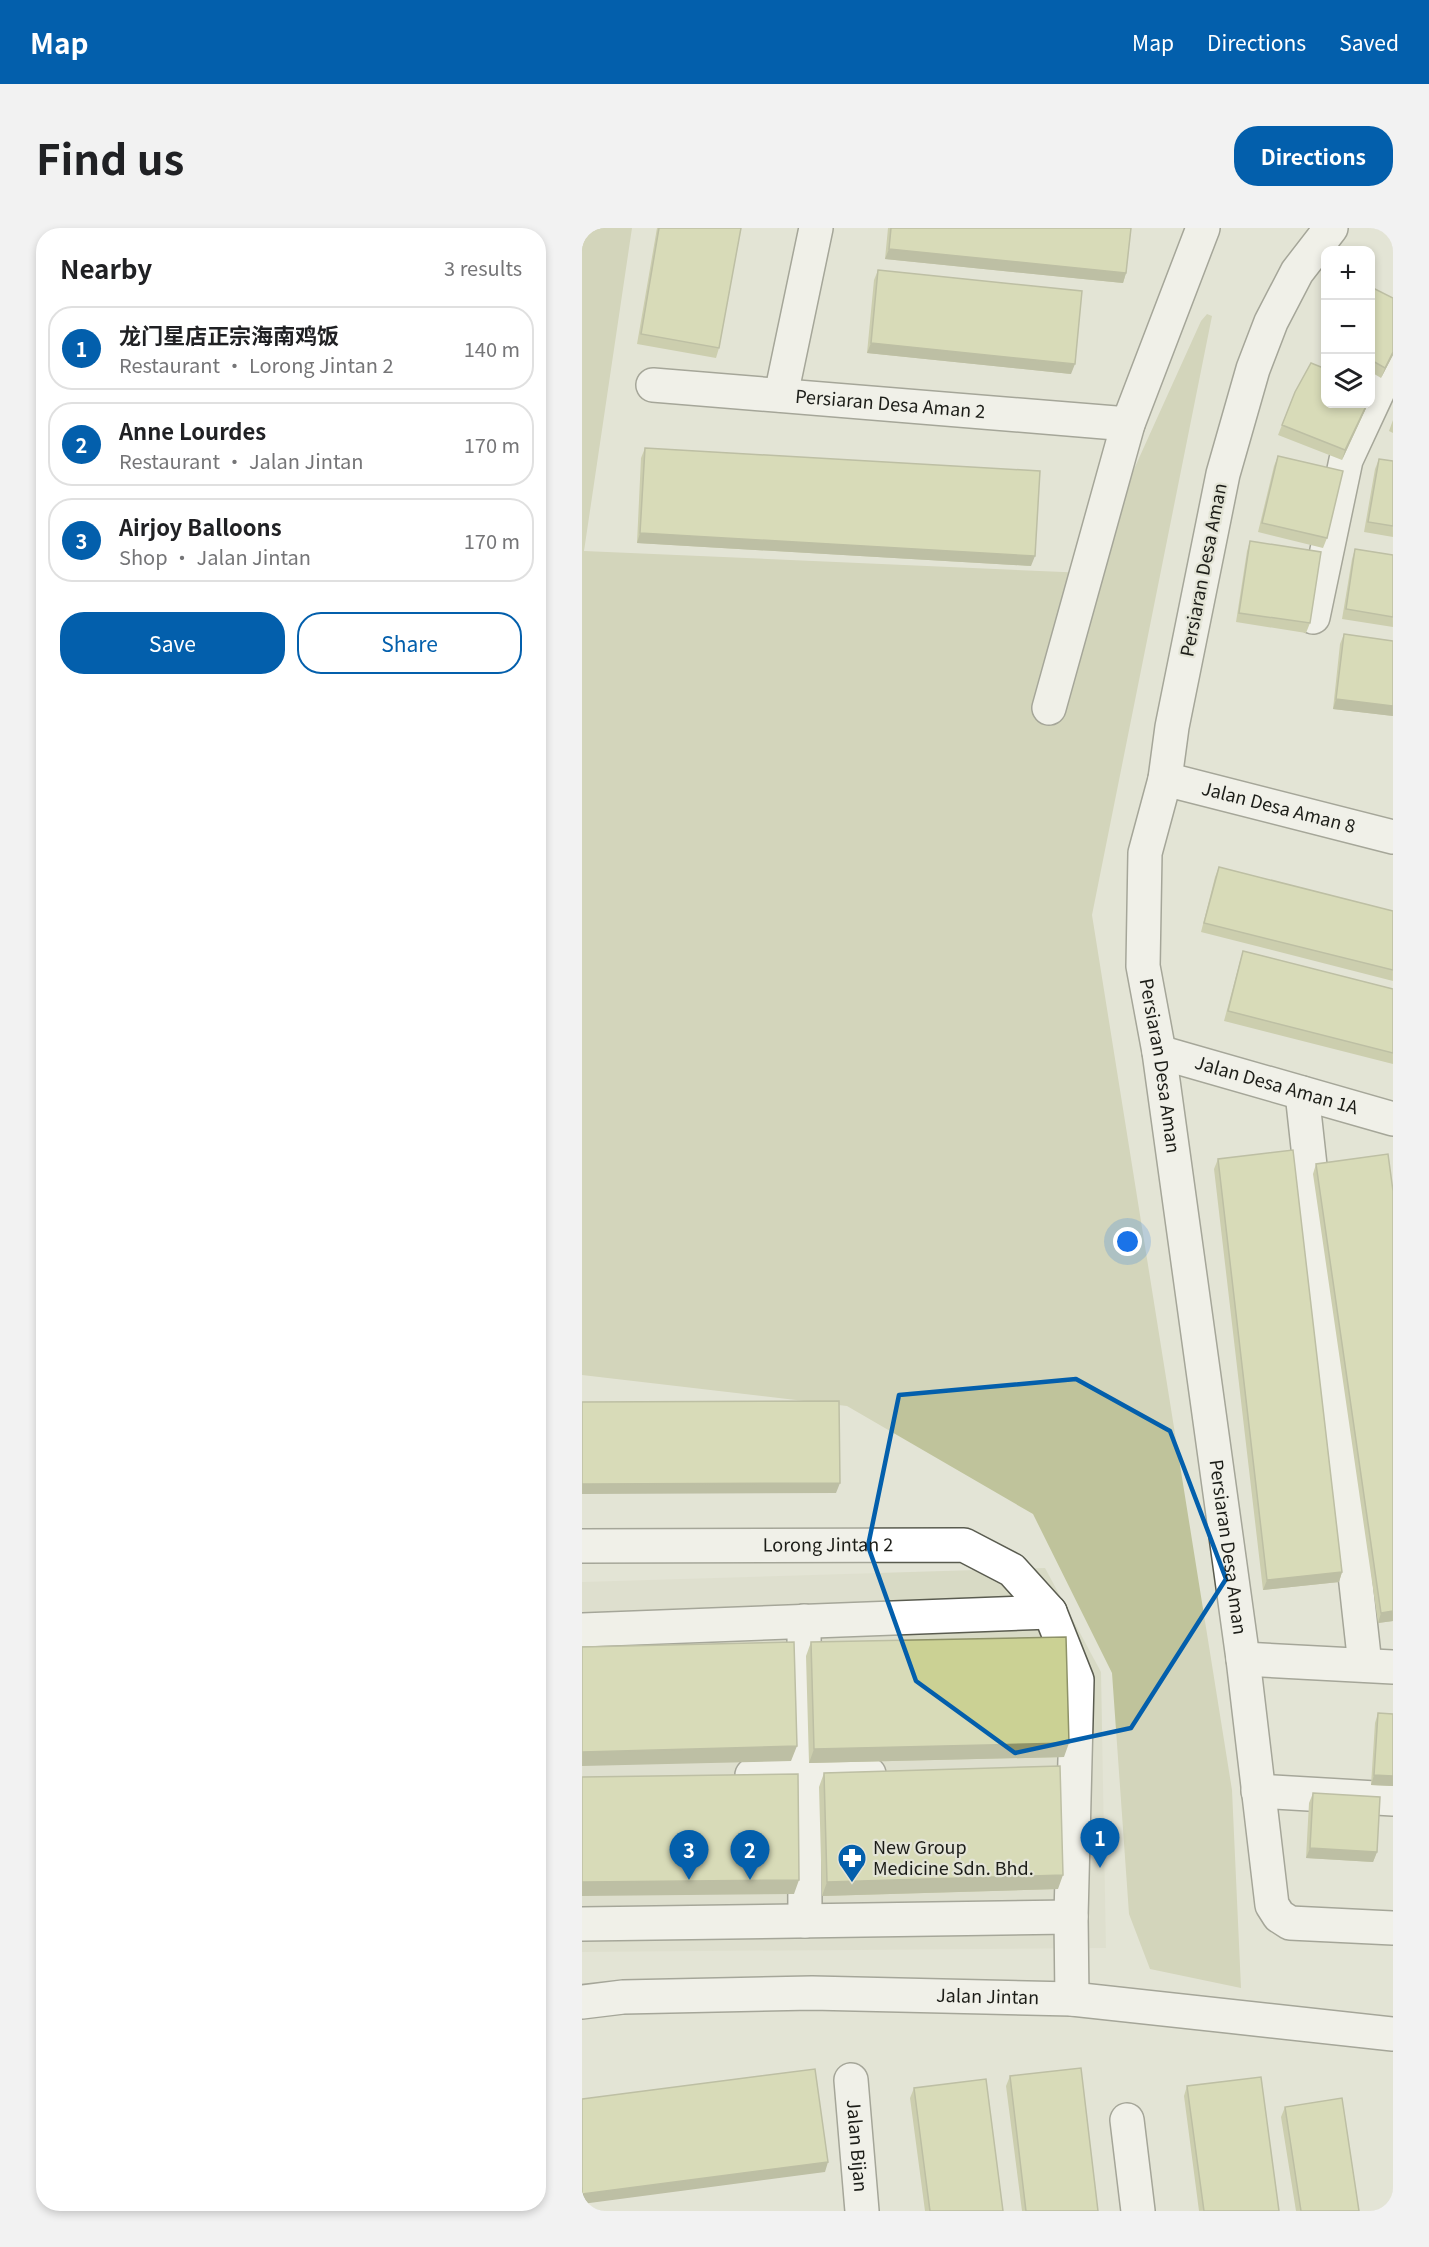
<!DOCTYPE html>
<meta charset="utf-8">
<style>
body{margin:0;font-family:Georgia,"Noto Sans SC",serif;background:#f2f2f2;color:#202124}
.controls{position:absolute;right:18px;top:18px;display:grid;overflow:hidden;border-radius:12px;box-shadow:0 3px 9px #0003}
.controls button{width:54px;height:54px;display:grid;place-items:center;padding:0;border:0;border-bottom:2px solid #e0e0e0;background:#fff;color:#202124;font:30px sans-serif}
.you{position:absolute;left:546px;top:1014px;width:21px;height:21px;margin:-15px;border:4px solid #fff;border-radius:50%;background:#1a73e8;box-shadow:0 0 0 9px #1a73e833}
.badge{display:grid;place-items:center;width:39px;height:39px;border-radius:50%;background:#035fac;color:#fff;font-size:20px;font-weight:700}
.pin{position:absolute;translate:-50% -50px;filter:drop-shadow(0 2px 3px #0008)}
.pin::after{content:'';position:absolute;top:32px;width:21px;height:18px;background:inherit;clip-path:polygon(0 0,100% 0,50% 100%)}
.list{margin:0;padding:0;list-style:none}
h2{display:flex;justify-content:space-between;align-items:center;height:78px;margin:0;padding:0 24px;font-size:26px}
h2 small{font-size:20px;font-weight:400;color:#757577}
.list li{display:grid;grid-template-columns:39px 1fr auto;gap:18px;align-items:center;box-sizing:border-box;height:84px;margin:0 12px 12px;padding:0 12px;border:2px solid #e0e0e0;border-radius:24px}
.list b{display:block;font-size:22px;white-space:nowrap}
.list p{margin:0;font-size:20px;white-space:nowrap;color:#757577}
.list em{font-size:20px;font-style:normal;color:#757577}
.actions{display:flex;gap:12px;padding:18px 24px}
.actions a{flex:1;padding:14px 0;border:2px solid #035fac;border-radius:24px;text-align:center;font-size:21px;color:#035fac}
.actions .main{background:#035fac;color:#fff}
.icon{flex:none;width:33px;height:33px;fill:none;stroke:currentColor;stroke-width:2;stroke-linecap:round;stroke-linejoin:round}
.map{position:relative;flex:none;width:811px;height:1983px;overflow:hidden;border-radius:24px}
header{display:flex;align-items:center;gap:36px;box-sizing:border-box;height:84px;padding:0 30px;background:#035fac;color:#fff}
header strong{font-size:28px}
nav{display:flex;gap:33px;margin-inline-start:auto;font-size:21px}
.intro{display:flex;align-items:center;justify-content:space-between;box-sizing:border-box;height:144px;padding:0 36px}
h1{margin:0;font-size:42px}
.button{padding:15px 27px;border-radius:24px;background:#035fac;color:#fff;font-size:21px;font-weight:700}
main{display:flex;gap:36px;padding:0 36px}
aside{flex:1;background:#fff;border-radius:24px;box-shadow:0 3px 9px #0003}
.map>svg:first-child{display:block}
.built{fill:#d8dac5}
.green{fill:#bfc39b}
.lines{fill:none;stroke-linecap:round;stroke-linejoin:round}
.minor-casing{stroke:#5a5c50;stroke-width:36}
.minor{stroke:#fff;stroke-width:33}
.wall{fill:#afb47f}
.shaded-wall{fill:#8e9268}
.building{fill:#cbd194;stroke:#8e9268;stroke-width:1.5}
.marked{fill:none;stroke:#035fac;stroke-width:4.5;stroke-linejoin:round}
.labels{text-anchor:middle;stroke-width:4.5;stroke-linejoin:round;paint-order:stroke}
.street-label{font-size:18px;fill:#1c1d18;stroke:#e3e4d6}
.poi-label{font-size:18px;fill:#1c1d18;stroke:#e3e4d6;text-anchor:start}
</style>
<header>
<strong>Map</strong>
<nav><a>Map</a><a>Directions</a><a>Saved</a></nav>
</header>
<div class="intro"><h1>Find us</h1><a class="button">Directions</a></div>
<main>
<aside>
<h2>Nearby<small>3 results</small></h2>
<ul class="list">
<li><span class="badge">1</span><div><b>龙门星店正宗海南鸡饭</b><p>Restaurant · Lorong Jintan 2</p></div><em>140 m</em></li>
<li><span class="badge">2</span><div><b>Anne Lourdes</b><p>Restaurant · Jalan Jintan</p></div><em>170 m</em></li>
<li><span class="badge">3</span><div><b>Airjoy Balloons</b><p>Shop · Jalan Jintan</p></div><em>170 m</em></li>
</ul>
<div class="actions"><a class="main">Save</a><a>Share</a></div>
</aside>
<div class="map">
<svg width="811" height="1983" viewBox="0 0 811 1983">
<rect width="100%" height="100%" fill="#e3e4d6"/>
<path class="built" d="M463,1340L519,1444L524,1720L0,1724V1354Z"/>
<path class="green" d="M0,0H50L2,323L505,345L619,93L625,86L630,88L510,687L650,1562L659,1760L568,1741L547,1686L530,1445L451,1286L265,1178L0,1147Z"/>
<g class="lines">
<g class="minor-casing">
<g id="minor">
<path id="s1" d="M749,0L715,44L689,94L671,141L641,246L590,499L583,551L563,625L561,738L577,824L661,1431L690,1677L697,1688L708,1695L811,1700"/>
<path id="s2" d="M71,157L546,196"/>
<path d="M199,167L234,0"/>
<path d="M731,389L764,232L811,131"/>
<path d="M467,480L546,196L621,0"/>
<path id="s3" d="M583,551L811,609"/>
<path id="s4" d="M577,824L811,891"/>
<path d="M720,865L783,1437"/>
<path id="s5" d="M0,1318L382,1317L430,1342L468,1384L495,1452L489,1689L490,1771"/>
<path d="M222,1393L223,1693"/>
<path d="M0,1402L468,1384"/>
<path d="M661,1431L811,1439"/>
<path d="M170,1547L287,1546"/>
<path d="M676,1563L811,1571"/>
<path d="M0,1696L489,1689"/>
<path id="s6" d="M0,1774L41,1769L230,1765L490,1771L811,1806"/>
<path id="s7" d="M269,1852L280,1983"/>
<path d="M545,1892L556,1983"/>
</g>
</g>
<use href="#minor" class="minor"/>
</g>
<path class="wall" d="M75,0H159L137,120L134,130L55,116Z
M306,0H549L544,45L541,55L303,31Z
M296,42L489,146L285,125L292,52Z
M789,59L811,70V127L799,150L789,144Z
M713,164L744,176H786L760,232L696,207Z
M811,192V205L807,203Z
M63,220L449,338L55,315L59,230Z
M696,228L745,310L741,320L676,304L692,238Z
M797,231L811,233V309L782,304L793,241Z
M668,313L728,395L724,405L654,394L665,323Z
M773,321L811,327V399L760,391L770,331Z
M762,406L811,413V488L751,481L758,416Z
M637,639L811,683V753L619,704L633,649Z
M661,723L811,761V836L642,793L658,733Z
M636,931L760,1344L757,1354L681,1362L632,941Z
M734,936L811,1393L796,1395L731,946Z
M229,1414L482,1529L227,1535L224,1428Z
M796,1485L811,1486V1558L789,1557L793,1495Z
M242,1545L476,1661L240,1668L237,1559Z
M731,1565L795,1624L791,1634L724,1630L727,1575Z
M428,1848L516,1983H440L424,1858Z
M605,1858L697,1983H617L602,1868Z
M332,1860L421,1983H343L328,1870Z
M703,1879L777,1983H714L699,1889Z"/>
<path class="shaded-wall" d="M307,21L544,45L541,55L303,31Z
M289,115L493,136L489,146L285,125Z
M811,124V127L799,150L803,140Z
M785,176H786L760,232L763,222Z
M58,305L453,328L449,338L55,315Z
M754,471L811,478V488L751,481Z
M258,1255L254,1265L0,1266V1256Z
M760,1344L757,1354L681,1362L685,1352Z
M811,1383V1393L796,1395L799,1385Z
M487,1515L482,1529L227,1535L232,1521Z
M215,1518L209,1533L0,1538V1524Z
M792,1547L811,1548V1558L789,1557Z
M728,1620L795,1624L791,1634L724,1630Z
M481,1647L476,1661L240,1668L245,1654Z
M217,1652L212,1666L0,1668V1654Z
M246,1934L243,1944L0,1976V1966Z"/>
<path class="building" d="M77,0H159L137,120L59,106Z
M309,0H549L544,45L307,21Z
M296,42L500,63L493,136L289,115Z
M789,59L811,70V124L803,140L789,132Z
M729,135L744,141V176H785L763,222L700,197L713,164Z
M789,158L792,160L789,168Z
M63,220L458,243L453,328L58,305Z
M696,228L761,243L745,310L680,295Z
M797,231L811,233V298L786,294Z
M668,313L739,324L728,395L657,385Z
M773,321L811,327V389L764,381Z
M762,406L811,413V478L754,471Z
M637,639L811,683V742L622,695Z
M661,723L811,761V825L646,783Z
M711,922L760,1344L685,1352L636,931Z
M806,926L811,963V1383L799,1385L734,936Z
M257,1173L258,1255L0,1256V1174Z
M484,1409L487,1515L232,1521L229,1414Z
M212,1414L215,1518L0,1524V1419Z
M796,1485L811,1486V1548L792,1547Z
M478,1538L481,1647L245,1654L242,1545Z
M216,1546L217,1652L0,1654V1549Z
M731,1565L798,1569L795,1624L728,1620Z
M499,1840L516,1983H444L428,1848Z
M233,1841L246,1934L0,1966V1871Z
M679,1849L697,1983H622L605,1858Z
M404,1851L421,1983H348L332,1860Z
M760,1870L777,1983H719L703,1879Z"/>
<path d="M0 0H811V1983H0ZM494,1151L588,1203L644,1351L549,1500L433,1525L334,1453L286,1318L317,1167Z" fill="#e3e4d6" fill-opacity=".55" fill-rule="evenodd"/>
<path class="marked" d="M494,1151L588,1203L644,1351L549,1500L433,1525L334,1453L286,1318L317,1167Z"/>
<defs>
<g id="pharmacy-pin" transform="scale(1.5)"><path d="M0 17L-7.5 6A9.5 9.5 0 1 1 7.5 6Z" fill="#035fac" stroke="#e3e4d6"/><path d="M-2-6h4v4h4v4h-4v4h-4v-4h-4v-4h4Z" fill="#fff"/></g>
</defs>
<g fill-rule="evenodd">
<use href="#pharmacy-pin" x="270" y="1630"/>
</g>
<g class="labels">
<g class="street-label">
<text dy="6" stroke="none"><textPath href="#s2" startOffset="238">Persiaran Desa Aman 2</textPath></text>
<text transform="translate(622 342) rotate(-79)" y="6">Persiaran Desa Aman</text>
<text dy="6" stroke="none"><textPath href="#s3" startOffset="117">Jalan Desa Aman 8</textPath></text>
<text dy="6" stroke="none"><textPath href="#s1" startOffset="873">Persiaran Desa Aman</textPath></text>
<text dy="6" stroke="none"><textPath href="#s4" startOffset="122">Jalan Desa Aman 1A</textPath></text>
<text dy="6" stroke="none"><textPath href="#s5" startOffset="246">Lorong Jintan 2</textPath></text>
<text dy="6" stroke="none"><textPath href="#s1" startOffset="1359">Persiaran Desa Aman</textPath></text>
<text dy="6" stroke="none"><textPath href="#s6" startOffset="406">Jalan Jintan</textPath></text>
<text dy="6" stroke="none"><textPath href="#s7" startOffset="66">Jalan Bijan</textPath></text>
</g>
<g class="poi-label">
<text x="291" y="1626">New Group<tspan x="291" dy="21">Medicine Sdn. Bhd.</tspan></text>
</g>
</g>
</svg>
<div class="controls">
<button>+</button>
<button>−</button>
<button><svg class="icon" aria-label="layers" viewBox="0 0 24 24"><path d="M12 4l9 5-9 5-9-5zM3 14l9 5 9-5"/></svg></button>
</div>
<div class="you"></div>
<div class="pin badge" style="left:518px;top:1640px">1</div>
<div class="pin badge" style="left:168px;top:1652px">2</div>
<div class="pin badge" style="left:107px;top:1652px">3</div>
</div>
</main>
